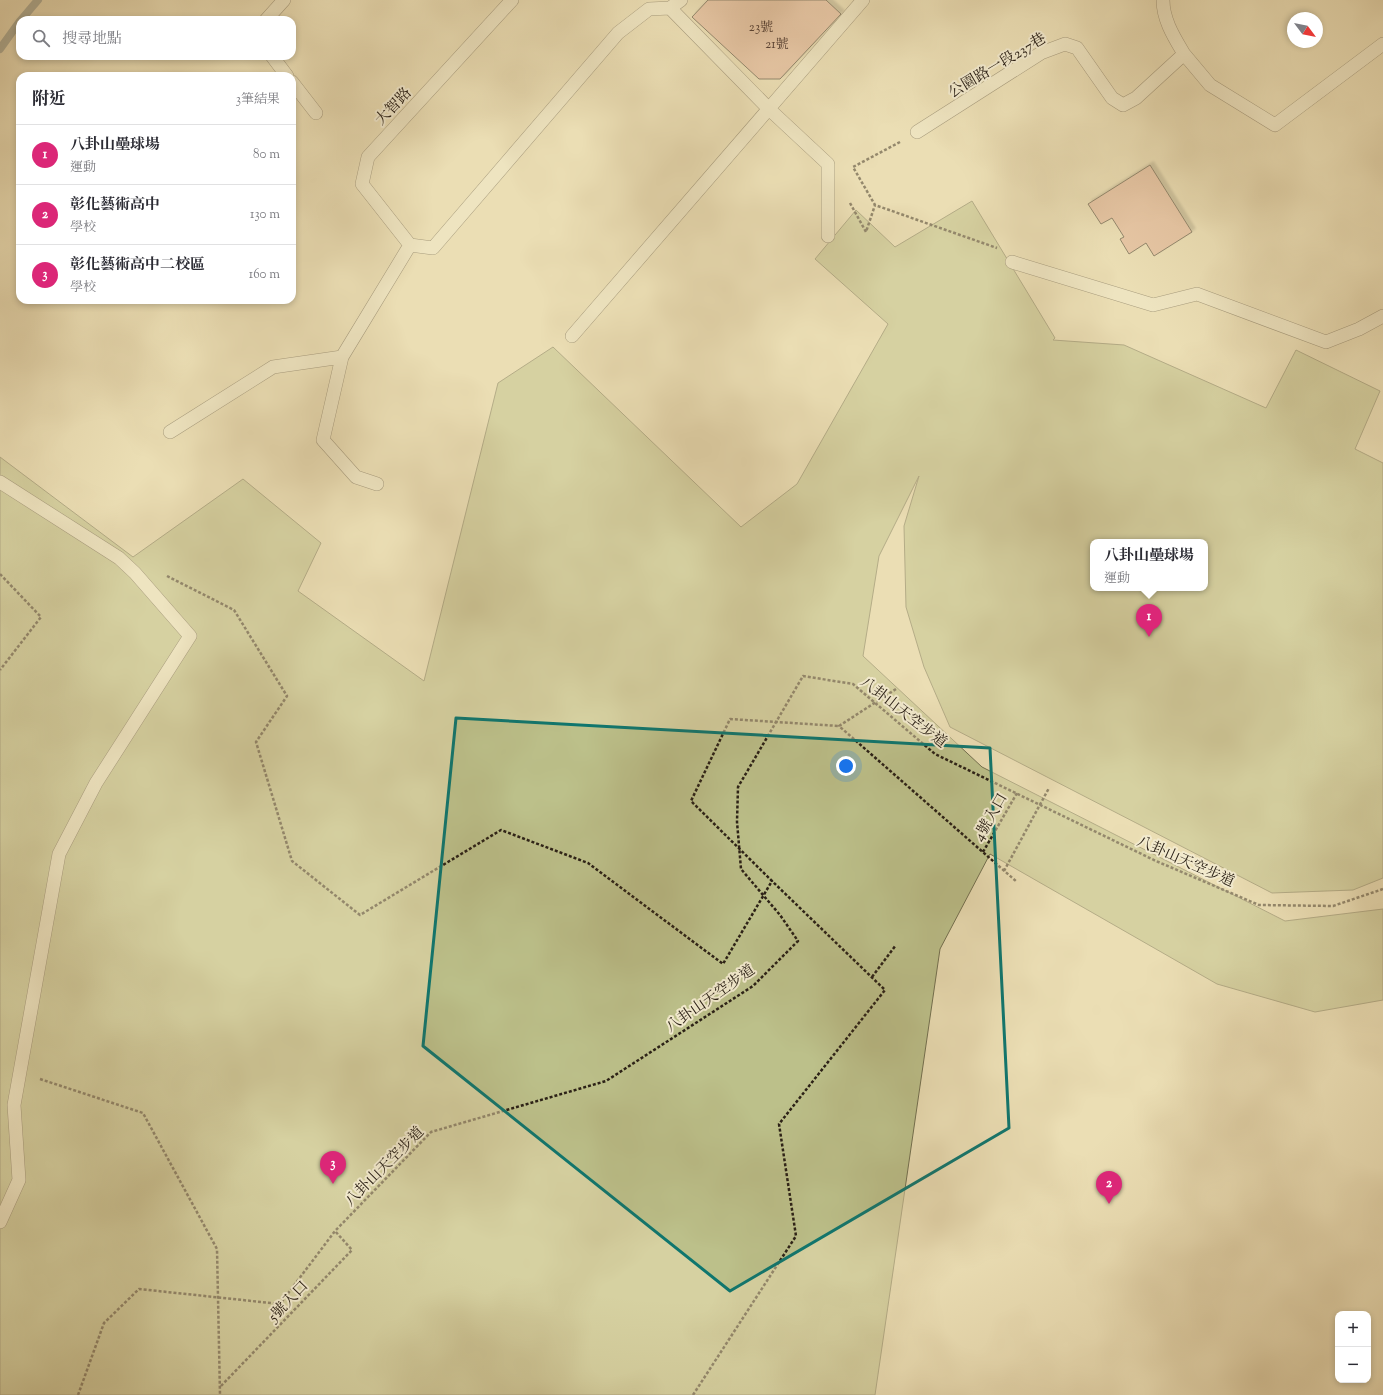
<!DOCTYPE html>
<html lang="zh-TW">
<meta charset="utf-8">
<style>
body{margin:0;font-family:"Sorts Mill Goudy","Noto Serif TC",serif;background:#f7f7f7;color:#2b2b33}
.controls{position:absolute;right:12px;bottom:12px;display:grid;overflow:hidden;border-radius:8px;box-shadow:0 2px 6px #0003}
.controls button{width:36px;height:36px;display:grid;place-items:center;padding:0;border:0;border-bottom:1px solid #e1e1e2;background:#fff;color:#2b2b33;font:20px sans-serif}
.compass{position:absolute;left:1287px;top:12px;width:36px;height:36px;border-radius:50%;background:#fff;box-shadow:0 2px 6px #0003;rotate:122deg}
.you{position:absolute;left:846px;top:766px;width:14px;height:14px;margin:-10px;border:3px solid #fff;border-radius:50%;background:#1a73e8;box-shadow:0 0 0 6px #1a73e833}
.badge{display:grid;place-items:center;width:26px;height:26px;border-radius:50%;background:#db2777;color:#fff;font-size:13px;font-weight:700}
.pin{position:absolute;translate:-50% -33px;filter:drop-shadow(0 1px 2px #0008)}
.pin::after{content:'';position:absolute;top:21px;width:14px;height:12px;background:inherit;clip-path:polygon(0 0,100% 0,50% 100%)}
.popup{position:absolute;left:1090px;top:539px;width:118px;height:52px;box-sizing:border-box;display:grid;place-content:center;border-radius:8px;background:#fff;filter:drop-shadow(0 1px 3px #0005);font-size:13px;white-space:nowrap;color:#7c7c81}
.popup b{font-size:15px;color:#2b2b33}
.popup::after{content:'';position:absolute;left:50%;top:100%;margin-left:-8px;border:8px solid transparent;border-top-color:#fff}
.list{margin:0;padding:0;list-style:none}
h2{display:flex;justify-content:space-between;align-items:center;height:52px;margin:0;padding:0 16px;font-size:17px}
h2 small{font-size:13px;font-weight:400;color:#7c7c81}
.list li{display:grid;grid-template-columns:26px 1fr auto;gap:12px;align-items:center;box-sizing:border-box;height:60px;padding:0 16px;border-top:1px solid #e1e1e2}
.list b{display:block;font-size:15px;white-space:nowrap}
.list p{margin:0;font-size:13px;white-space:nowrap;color:#7c7c81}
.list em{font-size:13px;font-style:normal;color:#7c7c81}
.icon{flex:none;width:22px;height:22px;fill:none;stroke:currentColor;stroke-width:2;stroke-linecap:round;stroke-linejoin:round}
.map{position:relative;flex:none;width:1383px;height:1395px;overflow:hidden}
.search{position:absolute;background:#fff;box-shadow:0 2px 6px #0003;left:16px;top:16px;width:280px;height:44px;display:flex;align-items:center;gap:10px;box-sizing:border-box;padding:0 14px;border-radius:12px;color:#7c7c81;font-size:15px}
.panel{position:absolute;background:#fff;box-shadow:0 2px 6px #0003;left:16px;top:72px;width:280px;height:232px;border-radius:12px}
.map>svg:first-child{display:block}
.green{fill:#bcc08a;stroke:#737050;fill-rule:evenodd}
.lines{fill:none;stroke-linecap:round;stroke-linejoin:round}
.stream{stroke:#707c78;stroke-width:8}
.building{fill:#e3aa93;stroke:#2a2016;filter:url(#shadow)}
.lane-casing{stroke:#5a503e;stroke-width:14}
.path{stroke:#2a2016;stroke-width:2.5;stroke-dasharray:3 2;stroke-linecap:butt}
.lane{stroke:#f2eace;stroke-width:13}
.path-bridge{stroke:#2a2016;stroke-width:2.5;stroke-dasharray:3 2;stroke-linecap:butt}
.marked{fill:none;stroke:#0f766e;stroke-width:3;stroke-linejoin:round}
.labels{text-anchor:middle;stroke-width:4;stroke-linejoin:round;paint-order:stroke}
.number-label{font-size:13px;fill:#584235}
.street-label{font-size:15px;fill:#2a2016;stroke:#f2eace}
</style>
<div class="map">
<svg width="1383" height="1395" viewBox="0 0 1383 1395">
<defs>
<filter id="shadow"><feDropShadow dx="3.5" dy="-3.5" stdDeviation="1" flood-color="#0004"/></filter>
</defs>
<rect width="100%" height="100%" fill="#ebdeb4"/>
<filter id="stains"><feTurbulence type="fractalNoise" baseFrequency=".005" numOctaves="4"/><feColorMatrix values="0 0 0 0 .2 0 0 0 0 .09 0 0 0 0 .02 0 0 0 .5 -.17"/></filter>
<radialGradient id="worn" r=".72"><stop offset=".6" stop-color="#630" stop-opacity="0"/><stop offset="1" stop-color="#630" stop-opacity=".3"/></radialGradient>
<path class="green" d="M972,201L1055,338L1053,340L1124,345L1266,408L1296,350L1380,391L1355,449L1383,463V878L1353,890L1272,893L950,727L924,667L906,607L904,526L919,476L879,556L863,656L982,767L1285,921L1383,909V1000L1315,1012L1217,984L990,854L940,949L875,1395H0V457L133,557L243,479L321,543L298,591L424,681L498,383L553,347L741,527L797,484L888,324L815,259L856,210L895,247ZM1093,542H1205V588H1093Z"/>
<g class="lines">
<path class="stream" d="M21,20L38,0
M0,49L20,21"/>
</g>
<path class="building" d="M708,0H826L841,14L780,79H759L692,17Z
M1150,165L1192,232L1154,256L1146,243L1129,254L1120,239L1124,237L1112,218L1101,224L1088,204Z"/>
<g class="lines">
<g class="lane-casing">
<path id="lane" d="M670,8L681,0
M266,20L284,0
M1184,54L1210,85L1275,125L1383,44
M272,56L287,76
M292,82L316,113
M917,132L1041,53L1065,44L1077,48L1112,98L1123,105L1136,98L1184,54C1174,37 1163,20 1163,0
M410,245L362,184L368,157L512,0
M1012,262L1153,305L1197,294L1326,342L1359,329L1383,316
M572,336L863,0
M170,432L273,367L342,357
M0,482L119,558L135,573L190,636L96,783L59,854L14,1105L19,1180L0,1222
M377,484L356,477L323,440L342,357L410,245L433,248L618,33L649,9L670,8L769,109L828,164V236"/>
</g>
<path class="path" d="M900,142L853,167L875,205L997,248
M850,203L866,232L875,205
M0,574L41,617L0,670
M167,576L234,610L287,696L256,742L292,861L360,915L501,830L588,863L723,964L772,881L691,801L730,719L839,726
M896,689L839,726L1017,882
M983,852L1017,793
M1004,871L1049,788
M872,977L896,945
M40,1079L143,1113L217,1249L220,1395
M221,1386L352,1250L335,1231
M693,1395L796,1236L779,1124L885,990L772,881"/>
<use href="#lane" class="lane"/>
<path class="path-bridge" d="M78,1395L104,1323L139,1289L280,1304L335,1231L431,1132L606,1081L753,986L798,941L780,915L741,869L737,822L738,787L803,676L853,684L935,754L1156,861L1259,905L1333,906L1383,889"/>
</g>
<path d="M0 0H1383V1395H0ZM456,718L990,748L1009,1128L730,1291L423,1046Z" fill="#ebdeb4" fill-opacity=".55" fill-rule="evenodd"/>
<path class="marked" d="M456,718L990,748L1009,1128L730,1291L423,1046Z"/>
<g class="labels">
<g class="number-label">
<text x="761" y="31">23號</text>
<text x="777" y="48">21號</text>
</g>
<g class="street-label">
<text transform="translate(997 65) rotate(-31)" y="5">公園路一段237巷</text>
<text transform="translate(393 106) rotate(-47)" y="5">大智路</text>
<text transform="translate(904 712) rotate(38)" y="5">八卦山天空步道</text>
<text transform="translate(990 817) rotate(-60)" y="5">4號入口</text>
<text transform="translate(1186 861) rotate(24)" y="5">八卦山天空步道</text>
<text transform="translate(710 998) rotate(-35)" y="5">八卦山天空步道</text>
<text transform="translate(384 1166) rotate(-45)" y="5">八卦山天空步道</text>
<text transform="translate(288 1301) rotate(-46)" y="5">5號入口</text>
</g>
</g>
<rect width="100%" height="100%" filter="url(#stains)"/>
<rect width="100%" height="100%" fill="url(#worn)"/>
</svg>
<div class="controls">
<button>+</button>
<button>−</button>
</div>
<svg class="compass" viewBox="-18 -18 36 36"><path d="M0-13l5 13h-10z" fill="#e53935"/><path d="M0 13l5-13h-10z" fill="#7c7c81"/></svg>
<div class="you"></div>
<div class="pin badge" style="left:1149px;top:637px">1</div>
<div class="popup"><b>八卦山壘球場</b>運動</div>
<div class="pin badge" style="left:1109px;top:1204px">2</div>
<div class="pin badge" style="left:333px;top:1184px">3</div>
<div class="search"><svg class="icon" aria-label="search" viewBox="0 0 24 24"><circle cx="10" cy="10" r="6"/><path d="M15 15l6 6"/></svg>搜尋地點</div>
<section class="panel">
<h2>附近<small>3筆結果</small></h2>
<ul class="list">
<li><span class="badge">1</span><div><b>八卦山壘球場</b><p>運動</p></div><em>80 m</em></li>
<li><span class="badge">2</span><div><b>彰化藝術高中</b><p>學校</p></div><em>130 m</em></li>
<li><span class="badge">3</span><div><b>彰化藝術高中二校區</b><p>學校</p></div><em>160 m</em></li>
</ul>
</section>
</div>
